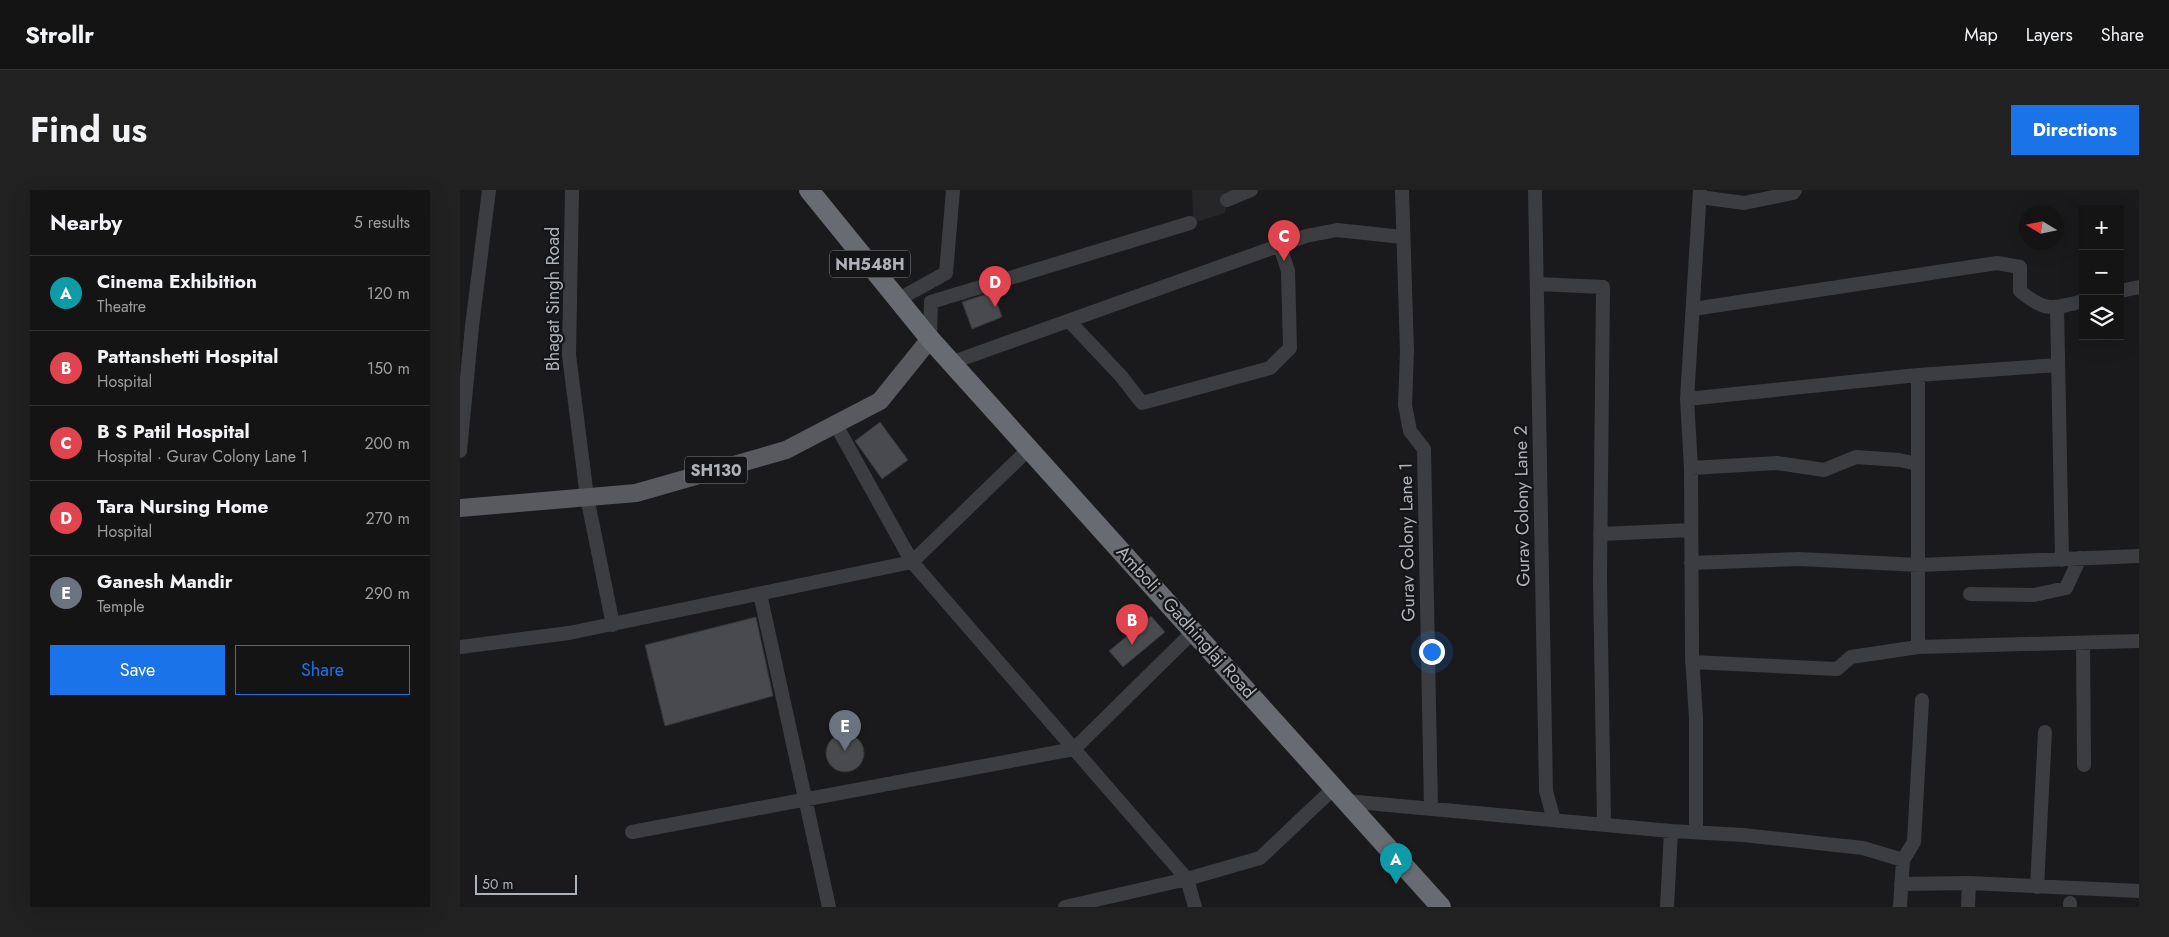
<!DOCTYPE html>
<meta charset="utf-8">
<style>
body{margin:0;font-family:Jost,sans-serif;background:#212122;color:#f1f3f6}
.controls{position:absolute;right:15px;top:15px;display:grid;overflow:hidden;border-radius:0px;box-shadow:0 5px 20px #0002}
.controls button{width:45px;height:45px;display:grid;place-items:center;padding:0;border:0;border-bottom:1px solid #333334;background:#141415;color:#f1f3f6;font:25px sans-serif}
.compass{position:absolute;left:1559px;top:15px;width:45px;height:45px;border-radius:50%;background:#141415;box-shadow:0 5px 20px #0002;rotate:280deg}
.scale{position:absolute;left:15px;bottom:12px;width:102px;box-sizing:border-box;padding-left:5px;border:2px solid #aeb3ba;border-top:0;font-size:14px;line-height:18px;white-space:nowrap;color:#aeb3ba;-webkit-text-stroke:4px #151517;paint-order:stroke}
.you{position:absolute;left:971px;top:461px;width:18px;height:18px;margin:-12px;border:4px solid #fff;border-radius:50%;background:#1a73e8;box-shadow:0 0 0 8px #1a73e833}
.badge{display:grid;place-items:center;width:32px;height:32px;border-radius:50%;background:#1a73e8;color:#fff;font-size:16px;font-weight:700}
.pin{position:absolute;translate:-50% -41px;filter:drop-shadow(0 1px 2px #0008)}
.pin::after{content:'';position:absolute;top:26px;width:18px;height:15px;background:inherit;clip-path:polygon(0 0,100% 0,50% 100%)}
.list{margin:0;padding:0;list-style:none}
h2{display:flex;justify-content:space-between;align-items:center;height:65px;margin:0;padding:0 20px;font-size:21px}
h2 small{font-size:16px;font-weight:400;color:#9d9ea0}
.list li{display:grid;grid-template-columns:32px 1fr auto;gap:15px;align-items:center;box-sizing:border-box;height:75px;padding:0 20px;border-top:1px solid #333334}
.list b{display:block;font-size:19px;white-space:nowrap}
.list p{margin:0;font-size:16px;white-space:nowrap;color:#9d9ea0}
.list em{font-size:16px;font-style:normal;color:#9d9ea0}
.actions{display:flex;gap:10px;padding:15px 20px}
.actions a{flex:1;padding:11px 0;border:1px solid #1a73e8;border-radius:0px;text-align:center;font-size:18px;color:#1a73e8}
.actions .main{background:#1a73e8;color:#fff}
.icon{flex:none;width:28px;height:28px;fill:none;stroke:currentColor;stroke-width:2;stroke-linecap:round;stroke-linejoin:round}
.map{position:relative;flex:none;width:1679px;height:717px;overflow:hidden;border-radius:0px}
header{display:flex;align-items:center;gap:30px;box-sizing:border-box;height:70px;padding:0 25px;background:#141415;border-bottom:1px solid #333334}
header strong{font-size:24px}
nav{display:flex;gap:28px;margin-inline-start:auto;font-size:18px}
.intro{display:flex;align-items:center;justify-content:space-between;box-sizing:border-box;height:120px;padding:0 30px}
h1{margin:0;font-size:35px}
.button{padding:12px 22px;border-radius:0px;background:#1a73e8;color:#fff;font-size:18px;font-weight:700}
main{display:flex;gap:30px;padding:0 30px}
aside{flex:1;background:#141415;border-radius:0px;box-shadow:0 5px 20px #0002}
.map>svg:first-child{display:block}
.built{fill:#262629}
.building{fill:#494a4e;stroke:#343538}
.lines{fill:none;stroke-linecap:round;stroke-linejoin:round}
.minor{stroke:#3b3d40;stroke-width:14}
.major{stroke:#585a5f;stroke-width:18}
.highway{stroke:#686b71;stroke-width:20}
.labels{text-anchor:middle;stroke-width:4.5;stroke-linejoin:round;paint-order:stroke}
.shield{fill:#151517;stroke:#808489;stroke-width:1}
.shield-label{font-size:16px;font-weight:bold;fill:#aeb3ba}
.street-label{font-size:18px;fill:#aeb3ba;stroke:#151517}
</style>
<header>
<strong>Strollr</strong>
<nav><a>Map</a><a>Layers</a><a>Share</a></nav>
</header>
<div class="intro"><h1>Find us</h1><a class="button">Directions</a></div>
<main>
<aside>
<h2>Nearby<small>5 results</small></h2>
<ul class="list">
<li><span class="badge" style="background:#0f9aa8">A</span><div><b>Cinema Exhibition</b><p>Theatre</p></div><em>120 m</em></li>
<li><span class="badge" style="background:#e0444e">B</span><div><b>Pattanshetti Hospital</b><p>Hospital</p></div><em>150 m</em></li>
<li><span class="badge" style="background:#e0444e">C</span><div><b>B S Patil Hospital</b><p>Hospital · Gurav Colony Lane 1</p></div><em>200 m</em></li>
<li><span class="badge" style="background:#e0444e">D</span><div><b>Tara Nursing Home</b><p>Hospital</p></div><em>270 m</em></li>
<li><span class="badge" style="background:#6b7280">E</span><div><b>Ganesh Mandir</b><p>Temple</p></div><em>290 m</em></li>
</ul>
<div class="actions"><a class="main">Save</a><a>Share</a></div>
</aside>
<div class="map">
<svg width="1679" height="717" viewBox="0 0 1679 717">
<rect width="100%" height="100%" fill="#1a1a1c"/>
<path class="built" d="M732,0H791L767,10L765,23L733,33Z"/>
<path class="building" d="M533,102L542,127L512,139L502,112Z
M420,232L448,270L422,289L395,251Z
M691,426L705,442L663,477L649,461Z
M296,427L313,506L205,536L185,455Z
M366 563a19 19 0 1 1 38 0a19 19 0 1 1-38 0Z"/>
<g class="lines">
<path class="minor" d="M112,0L109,165L127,307L153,435
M942,0L947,162L945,215L950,241L964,259L971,618
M1075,0L1086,601L1094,630
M1240,7L1284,13L1333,3L1335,0
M767,10L791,0
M1078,94L1143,97L1140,388L1144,635
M1660,101L1679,97
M439,109L486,83L493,0
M1597,117L1602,370
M1233,119L1537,73L1560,77V101C1585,122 1592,119 1623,111
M609,131L661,186L682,213L810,178L830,158L828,81L820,56
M470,149L471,112L730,33
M493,172L846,46L877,40L942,47
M1227,209L1458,185L1598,175
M376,235L452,372L614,559
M0,261L12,136L29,0
M1231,278L1317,273L1364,280L1396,267L1439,270L1458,274
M1140,344L1231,340
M1231,373L1339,369L1459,375L1679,366
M300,404L369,717
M1510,404L1574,405L1606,398L1620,368
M734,441L614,559L727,689L735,717
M1623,453L1624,575
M0,457L109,443L452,372L570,258
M1458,457V185
M1232,472L1377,479L1391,467L1458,457L1679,451
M886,611L1211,641L1283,645L1403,658L1443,670L1440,717
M172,642L614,559
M1236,642V529L1232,465L1231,278L1227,209L1240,0
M1443,670L1454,652L1462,510
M1441,694L1509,693L1679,701
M1577,697L1585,542
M605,717L727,689L800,668L874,598
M1207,717L1211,641
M1508,717L1509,693
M1610,717V713"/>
<path class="major" d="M0,318L176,303L326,260L420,211L470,149"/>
<path class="highway" d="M349,0L470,149L981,717"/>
</g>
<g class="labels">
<g class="shield">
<rect x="370" y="60.5" width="80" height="27" rx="4"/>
<rect x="225" y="266.5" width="62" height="27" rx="4"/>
</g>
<g class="shield-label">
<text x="410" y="80">NH548H</text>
<text x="256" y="286">SH130</text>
</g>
<g class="street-label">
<text transform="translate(93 109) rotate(-90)" y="6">Bhagat Singh Road</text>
<text transform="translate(1062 316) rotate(-91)" y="6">Gurav Colony Lane 2</text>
<text transform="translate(947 352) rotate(-91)" y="6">Gurav Colony Lane 1</text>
<text transform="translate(726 432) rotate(48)" y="6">Amboli - Gadhinglaj Road</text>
</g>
</g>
</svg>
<div class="controls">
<button>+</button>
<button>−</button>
<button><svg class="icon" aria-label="layers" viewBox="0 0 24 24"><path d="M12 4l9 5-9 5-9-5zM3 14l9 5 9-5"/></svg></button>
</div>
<svg class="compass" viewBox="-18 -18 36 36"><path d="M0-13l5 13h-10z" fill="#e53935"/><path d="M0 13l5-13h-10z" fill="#9d9ea0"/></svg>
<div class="scale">50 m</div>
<div class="you"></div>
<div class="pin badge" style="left:936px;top:694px;background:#0f9aa8">A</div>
<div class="pin badge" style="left:672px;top:455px;background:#e0444e">B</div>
<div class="pin badge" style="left:824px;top:71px;background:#e0444e">C</div>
<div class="pin badge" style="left:535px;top:117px;background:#e0444e">D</div>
<div class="pin badge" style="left:385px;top:561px;background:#6b7280">E</div>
</div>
</main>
